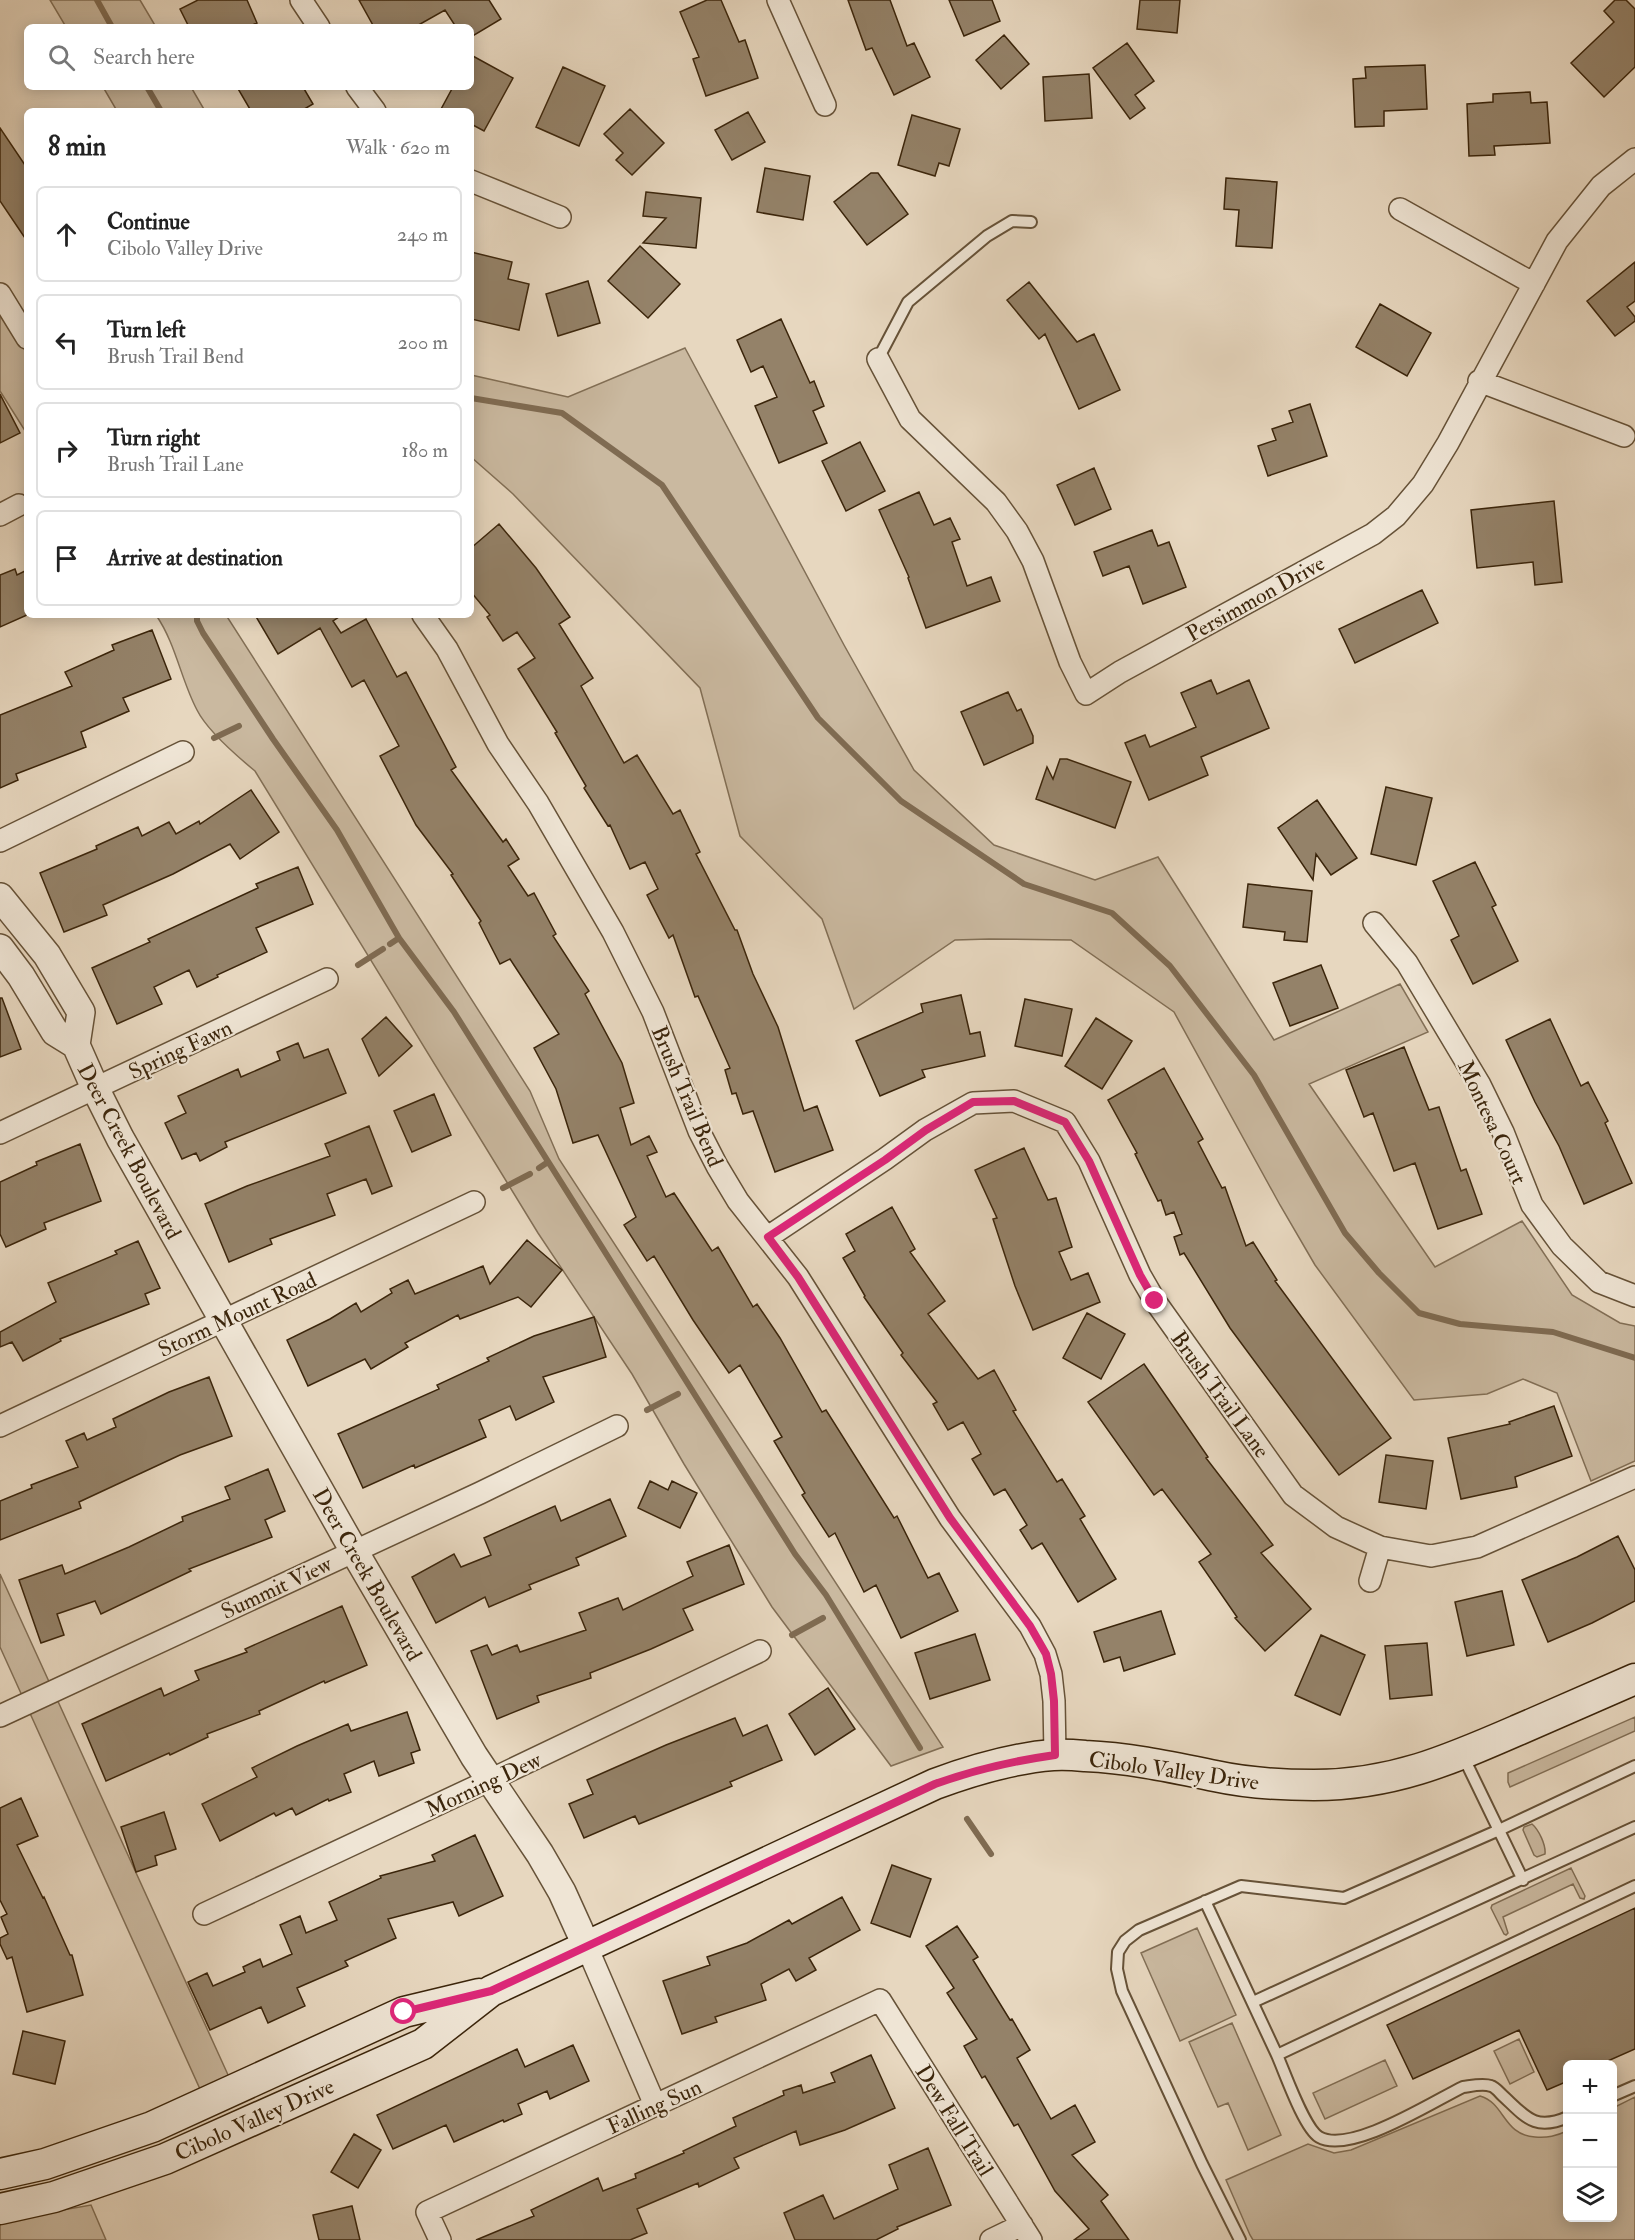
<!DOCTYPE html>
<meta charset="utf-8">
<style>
body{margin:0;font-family:"IM FELL Double Pica",serif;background:#f6f6f6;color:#222}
.controls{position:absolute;right:18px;bottom:18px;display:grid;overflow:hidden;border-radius:9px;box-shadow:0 3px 15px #0003}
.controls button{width:54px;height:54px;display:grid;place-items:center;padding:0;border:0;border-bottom:2px solid #e0e0e0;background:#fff;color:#222;font:30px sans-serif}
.stop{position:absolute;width:18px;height:18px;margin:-14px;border:4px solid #db2777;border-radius:50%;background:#fff}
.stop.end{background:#db2777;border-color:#fff;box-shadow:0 2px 6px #0008}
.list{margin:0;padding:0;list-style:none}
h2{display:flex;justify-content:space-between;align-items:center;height:78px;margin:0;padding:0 24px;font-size:26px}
h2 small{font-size:20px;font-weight:400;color:#767676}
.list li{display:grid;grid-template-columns:39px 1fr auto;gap:18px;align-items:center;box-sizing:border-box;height:96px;margin:0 12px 12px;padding:0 12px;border:2px solid #e0e0e0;border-radius:9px}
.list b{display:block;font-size:22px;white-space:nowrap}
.list p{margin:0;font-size:20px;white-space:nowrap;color:#767676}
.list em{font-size:20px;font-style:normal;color:#767676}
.icon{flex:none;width:33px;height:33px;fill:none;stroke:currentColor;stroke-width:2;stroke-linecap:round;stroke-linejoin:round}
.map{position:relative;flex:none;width:1635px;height:2240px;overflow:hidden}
.search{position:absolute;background:#fff;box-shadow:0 3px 15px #0003;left:24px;top:24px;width:450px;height:66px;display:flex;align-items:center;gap:15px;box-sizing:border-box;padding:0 21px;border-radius:9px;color:#767676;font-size:22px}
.panel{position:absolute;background:#fff;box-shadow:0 3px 15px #0003;left:24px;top:108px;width:450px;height:510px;border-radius:9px}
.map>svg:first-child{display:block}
.green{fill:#cab9a0;stroke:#826f56;stroke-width:1.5}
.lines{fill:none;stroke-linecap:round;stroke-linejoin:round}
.stream{stroke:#7f6b52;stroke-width:6}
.building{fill:#948269;stroke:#3b250b;stroke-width:1.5}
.service-casing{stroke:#665238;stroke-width:14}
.minor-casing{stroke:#665238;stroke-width:24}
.tertiary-casing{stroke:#665238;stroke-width:30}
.secondary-casing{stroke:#3b250b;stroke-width:33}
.service{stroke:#efe5d5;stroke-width:10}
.minor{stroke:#efe5d5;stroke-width:21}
.tertiary{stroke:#efe5d5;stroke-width:27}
.secondary{stroke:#efe5d5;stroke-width:30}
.route{stroke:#db2777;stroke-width:8}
.labels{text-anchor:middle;stroke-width:4.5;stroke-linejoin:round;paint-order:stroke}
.street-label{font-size:22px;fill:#3b250b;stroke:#efe5d5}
</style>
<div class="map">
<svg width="1635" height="2240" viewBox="0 0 1635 2240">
<rect width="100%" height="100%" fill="#e7d7bf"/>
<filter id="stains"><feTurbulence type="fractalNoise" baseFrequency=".00333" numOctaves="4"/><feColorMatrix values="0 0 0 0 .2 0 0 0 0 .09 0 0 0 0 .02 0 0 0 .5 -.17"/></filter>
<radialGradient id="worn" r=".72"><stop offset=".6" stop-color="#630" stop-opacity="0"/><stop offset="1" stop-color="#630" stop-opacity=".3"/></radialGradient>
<path class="green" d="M50,0H140L156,27H66Z
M103,87H191L205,111H117Z
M0,308L27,349V434L0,391Z
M685,348L844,645L914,770L994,845L1095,880L1158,857L1274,1040L1400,984L1428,1032L1309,1084L1435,1267L1522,1221L1572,1295L1620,1323L1635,1326V1461L1591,1481L1557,1393L1523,1379L1487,1394L1414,1400L1315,1265L1280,1205L1174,1012L1071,940L989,939L955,940L854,1009L822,919L740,836L700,688L513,494L471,457V375L568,397Z
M156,615H226L530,1091L559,1159L943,1747L891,1766L772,1607L684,1464L632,1374L538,1233L255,771C238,757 207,730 197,710C181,680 176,644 156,615Z
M0,1574L229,2077L200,2089L0,1647Z
M1635,1717V1731L1510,1787L1508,1782V1773Z
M1532,1824C1539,1830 1546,1845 1545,1854L1537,1857L1534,1855L1523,1830L1524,1827Z
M1571,1868L1585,1896L1584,1899L1580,1898L1573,1884L1503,1917L1508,1933L1506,1935L1504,1934L1491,1908L1492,1905Z
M1197,1928L1236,2015L1180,2041L1141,1953Z
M1232,2023L1281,2135L1248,2150L1228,2103L1218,2107L1189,2042Z
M1519,2039L1534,2072L1510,2084L1494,2051Z
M1385,2060L1397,2086L1325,2119L1313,2093Z
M1480,2096C1505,2103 1503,2135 1535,2137C1548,2138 1556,2136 1567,2131L1568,2218H1612L1613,2108L1635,2097V2240H1253L1250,2235L1226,2180L1308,2144L1334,2153L1351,2150Z
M91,2205L106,2240H0V2221Z"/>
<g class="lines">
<path class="stream" d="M97,0L112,27
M147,87L161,111
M471,398L562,413L662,485L818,718L901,801L1024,884L1112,913L1170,966L1254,1075L1345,1233L1379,1273L1419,1313L1460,1324L1553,1332L1635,1358
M197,615V621L203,633L273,739L337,830L399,938L454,1012L795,1554L826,1595L920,1748
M214,738L239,726
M390,944L399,938
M358,965L383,949
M539,1168L548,1162
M503,1188L530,1174
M647,1410L678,1394
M792,1635L823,1618
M967,1819L991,1854"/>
</g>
<path class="building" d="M198,0H247L257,23L248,27H189L180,9Z
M359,0H489L501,19L471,37V27H456L445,10L415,27H374Z
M707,0H721L739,42L745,40L758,78L706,96L693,59L699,57L680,12Z
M848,0H890L907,46L914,43L930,77L894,95L872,48L866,50Z
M949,0H992L1000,21L964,36Z
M1140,0H1180L1177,33L1137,29Z
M1615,0H1626L1635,9V67L1604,97L1571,63L1614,22L1604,11Z
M1004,35L1029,64L1001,89L976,60Z
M1127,43L1154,81L1135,95L1145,108L1130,119L1093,68Z
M471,55L513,78L484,131L471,124V111H440L453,87H471Z
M1425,65L1427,109L1384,111V126L1355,127L1353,79L1366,78L1365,67Z
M563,67L605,86L579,146L536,127Z
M1089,74L1092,118L1045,121L1043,77Z
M237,87H303L313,104L301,111H251Z
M1530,92L1531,103L1547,102L1550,143L1494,146L1495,155L1469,156L1467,104L1493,102V94Z
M630,109L664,143L632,175L616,160L623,153L604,134Z
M748,112L765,142L732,160L715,130Z
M912,115L960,129L949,166L939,163L935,176L898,165Z
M0,128L27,168V241L0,201Z
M765,168L810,176L803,220L757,212Z
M871,173H878L908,214L867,245L834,202Z
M1226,178L1277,182L1272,248L1236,246L1239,210L1224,209Z
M646,192L701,198L696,248L643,243L666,218L643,216Z
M640,246L680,284L648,318L608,281Z
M471,252L512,262L508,279L529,284L519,330L471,319Z
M1635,262V301L1627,307L1635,317V321L1615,336L1587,301Z
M588,281L600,323L558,336L546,294Z
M1029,282L1077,342L1094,334L1120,390L1079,409L1045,334L1039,339L1007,300Z
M1380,304L1431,333L1407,376L1356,347Z
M781,319L810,383L814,381L824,406L813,411L827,443L779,463L755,406L777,397L763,366L751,372L737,340Z
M0,394L20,433L0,443Z
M1310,404L1327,456L1268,476L1258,446L1276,440L1272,429L1293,422L1289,411Z
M860,442L885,491L846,511L822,461Z
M1094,468L1111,509L1075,525L1057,485Z
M919,492L934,525L950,518L960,539L952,542L967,586L991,577L1000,601L926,628L908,578L909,577L879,510Z
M1554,501L1562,582L1535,585L1533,562L1477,568L1471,510Z
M499,524L536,568L570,617L559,624L593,678L581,686L624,763L637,755L673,814L680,810L700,852L696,854L735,930H737L753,974L778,1027L804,1111L817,1106L833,1150L775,1172L753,1111L743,1114L736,1093L732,1094L725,1070L730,1068L698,996L695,997L673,935L669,938L647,895L658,889L645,862L630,869L610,825L608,826L584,788L586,786L555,733L557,732L518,669L535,658L517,632L503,641L487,617L490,615L471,592V548Z
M1152,530L1158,546L1169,542L1186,587L1143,604L1129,566L1103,576L1094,552Z
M15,569L17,575L27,570V615L0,627V575Z
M1422,590L1438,623L1355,663L1339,629Z
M255,615H342L333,621L341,633L366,619L397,677L406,672L456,767L451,770L503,842L506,839L519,859L508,866L528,896L534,893L556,934L553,936L589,991L585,994L622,1063L634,1103L620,1108L631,1145L649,1136L657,1152L647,1156L666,1197L674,1193L712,1251L718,1247L753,1307L757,1304L780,1338L822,1412L826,1410L894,1518L897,1516L928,1578L939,1573L958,1611L901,1638L876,1585L864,1592L835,1533L829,1537L802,1495L805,1493L774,1441L782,1437L740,1365L729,1373L693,1320L654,1256L647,1261L624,1225L636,1217L598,1135L573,1143L556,1089L534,1048L559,1034L510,959L500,964L479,923L481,921L451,875L453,874L416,825L380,756L399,746L364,680L352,687L320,628L278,654Z
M152,630L171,679L123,698L129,711L81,732L86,747L16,774L18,780L0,788V715L72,686L65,672L114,650L112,645Z
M1211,680L1217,694L1249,680L1269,728L1201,757L1208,775L1149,800L1125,743L1145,735L1150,747L1196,727L1181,693Z
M1008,692L1017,711L1021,709L1033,736V743L984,765L961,712Z
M1060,759H1067L1131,782L1115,828L1036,799L1047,767L1053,779Z
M1386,787L1432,798L1416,865L1371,854Z
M251,790L279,832L240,859L230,844L173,874L103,905L107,915L64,932L40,873L97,849L96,846L138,827L142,836L169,822L176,834L199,821L200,824Z
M1317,800L1357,858L1331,875L1316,854L1313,880L1278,828Z
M1475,862L1496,905L1492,907L1518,961L1473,984L1451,940L1459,936L1433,881Z
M298,867L313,904L256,928L267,952L217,975L218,977L197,987L189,970L154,987L162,1004L117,1024L92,968L150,942L148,939L258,888L256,884Z
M1248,884L1312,891L1307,942L1284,940L1285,932L1243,927Z
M1321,965L1338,1008L1290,1026L1273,983Z
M961,995L970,1034L980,1032L985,1056L922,1070L925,1077L880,1096L856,1041L923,1012L921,1004Z
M0,998H2L21,1049L0,1057Z
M1025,999L1072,1009L1062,1056L1015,1046Z
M386,1017L412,1046L379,1076L362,1039Z
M1096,1018L1132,1041L1102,1089L1065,1066Z
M1550,1019L1581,1086L1588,1082L1608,1121L1605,1123L1632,1183L1584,1204L1559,1146L1535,1102L1506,1040Z
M298,1043L304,1058L328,1049L346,1093L225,1142L227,1147L200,1161L196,1153L182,1159L165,1123L186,1113L178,1096L238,1069L241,1077L280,1060L277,1052Z
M1404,1047L1429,1110L1439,1107L1461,1171L1466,1169L1482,1214L1438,1229L1415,1163L1394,1171L1373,1113L1364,1117L1346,1070Z
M1164,1068L1203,1139L1198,1142L1222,1188L1225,1187L1246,1246L1253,1242L1277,1280L1275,1281L1391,1438L1339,1475L1230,1328L1184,1253L1180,1255L1174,1237L1182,1234L1174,1212L1166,1215L1161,1200L1158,1201L1135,1154L1137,1153L1108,1100Z
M434,1094L451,1135L412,1152L394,1111Z
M369,1126L392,1186L372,1194L366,1179L327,1194L335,1215L270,1239L272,1244L229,1262L205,1204L247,1186L330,1156L325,1144Z
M80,1144L101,1201L44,1223L46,1229L6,1247L0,1234V1182L37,1165L36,1162Z
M1024,1148L1048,1200L1056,1198L1072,1247L1059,1252L1071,1280L1088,1273L1100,1302L1033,1330L1015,1286L993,1219L997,1218L975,1170Z
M892,1207L915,1249L910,1252L945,1301L928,1314L978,1379L994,1370L1016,1410L1013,1411L1057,1482L1062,1479L1085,1516L1080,1519L1116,1579L1078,1602L1042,1543L1032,1549L1020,1530L1027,1525L1005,1489L994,1495L972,1459L981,1454L963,1422L948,1430L933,1404L937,1402L901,1355L903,1353L864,1297L865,1296L843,1258L855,1251L846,1234Z
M527,1240L562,1270L531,1307L518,1297L460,1319L458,1315L405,1343L408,1347L371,1369L365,1359L308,1386L287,1340L330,1319L356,1303L361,1312L392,1293L390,1289L408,1280L415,1294L483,1266L490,1284Z
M138,1241L160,1288L145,1294L149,1304L60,1339L61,1341L23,1361L12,1342L0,1347V1332L56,1302L48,1283L117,1254L115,1251Z
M1087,1313L1125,1334L1101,1379L1063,1358Z
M594,1317L606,1357L543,1377L554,1402L516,1420L510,1406L479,1420L486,1437L415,1468L414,1465L363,1488L338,1434L439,1389L437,1385L489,1361L487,1358L534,1336Z
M1144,1364L1208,1457L1206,1458L1273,1545L1261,1553L1311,1609L1265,1651L1235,1618L1237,1617L1199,1562L1211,1554L1162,1489L1154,1495L1088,1402Z
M209,1377L232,1436L180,1455L79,1502L81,1508L0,1540V1501L32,1488L31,1485L78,1467L66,1441L84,1433L87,1440L116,1427L113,1419L169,1392Z
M1554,1406L1572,1456L1515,1477L1517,1487L1461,1499L1448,1438L1510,1424L1509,1422Z
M1386,1455L1433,1461L1426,1509L1379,1502Z
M268,1469L285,1511L265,1520L272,1537L189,1569L191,1571L101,1614L95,1601L57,1614L64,1635L41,1643L19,1580L62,1565L65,1574L129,1547L183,1521L182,1517L230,1499L225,1487Z
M650,1481L668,1490L672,1481L697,1493L680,1528L638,1508Z
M610,1499L626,1536L576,1558L579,1565L529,1585L531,1589L489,1607L485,1597L436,1623L412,1577L454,1554L461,1567L491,1555L484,1538L555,1506L561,1521Z
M1618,1536L1635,1570V1601L1592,1623L1548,1642L1522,1580L1577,1557Z
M729,1545L744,1584L683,1609L693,1630L651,1649L590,1673L591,1678L537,1696L539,1702L497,1719L471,1651L487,1645L492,1655L517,1645L520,1652L586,1630L579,1613L618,1598L623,1610L693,1576L687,1562Z
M1502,1591L1514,1645L1467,1656L1455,1602Z
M342,1606L367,1665L325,1683L324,1681L259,1711L260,1714L207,1734L208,1737L170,1755L169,1753L106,1781L82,1724L161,1688L164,1696L199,1680L195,1671L247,1652L245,1649Z
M1161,1611L1175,1654L1124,1671L1120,1657L1104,1662L1094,1632Z
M975,1634L990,1680L930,1699L915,1653Z
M1321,1635L1365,1655L1340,1715L1295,1695Z
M1427,1643L1432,1695L1390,1699L1385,1646Z
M828,1688L855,1729L815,1755L789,1714Z
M407,1712L420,1750L411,1753L414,1763L379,1776L374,1761L344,1774L351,1792L329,1801L328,1799L296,1815L292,1808L276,1816L274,1813L220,1841L202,1804L257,1777L252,1768L297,1746L348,1724L351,1731Z
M735,1718L743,1736L767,1725L782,1760L730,1782L732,1786L639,1824L635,1816L584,1838L569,1804L593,1794L587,1780L666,1745Z
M21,1798L38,1836L17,1845L43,1898L44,1897L70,1955H72L83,1995L27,2012L12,1957L7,1959L0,1944V1938L8,1934L1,1917L7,1914L0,1900V1808Z
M164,1812L176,1849L155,1856L157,1865L136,1872L121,1827Z
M475,1835L503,1896L459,1916L453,1902L388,1919L396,1938L345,1961L348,1966L297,1988L305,2006L268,2023L261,2007L210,2030L188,1982L207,1973L213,1986L245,1972L243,1967L260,1959L263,1967L292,1954L280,1925L300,1916L306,1933L337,1920L329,1902L381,1878L380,1876L435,1861L432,1855Z
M892,1865L931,1879L910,1937L871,1923Z
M842,1897L860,1930L809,1958L816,1970L796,1981L789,1969L761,1984L766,2000L715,2017L717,2022L682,2034L663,1981L710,1965L707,1957L747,1943L789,1920L792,1924Z
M1635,1908V2049L1601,2064H1568V2081L1547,2090L1519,2030L1413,2079L1387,2025Z
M957,1926L978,1957L973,1960L1010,2020L1012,2019L1030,2050L1017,2058L1051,2119L1075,2105L1095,2142L1072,2155L1108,2195L1101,2201L1129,2240H1074L1089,2229L1055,2191L1018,2124L1014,2126L985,2076L982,2078L964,2046L977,2039L947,1993L954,1988L926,1946Z
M23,2031L65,2041L55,2084L13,2074Z
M573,2045L589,2081L550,2099L547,2091L518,2104L522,2114L504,2122L503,2120L454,2142L446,2125L393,2149L377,2115L517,2049L525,2067Z
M871,2055L895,2108L845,2130L800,2145L796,2131L734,2158L739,2168L699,2187L698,2183L637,2209L647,2233L630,2240H476L534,2216L531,2210L598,2178L603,2191L636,2178L635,2174L684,2153L683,2151L736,2126L733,2118L784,2095L783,2091L801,2085L803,2093L835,2082L831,2073Z
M354,2134L381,2150L358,2188L331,2172Z
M928,2148L951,2205L897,2227L898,2229L876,2240H795L784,2213L823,2195L834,2219L898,2189L889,2165Z
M352,2206L360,2240H319L313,2215Z"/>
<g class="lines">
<g class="service-casing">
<path id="service" d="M878,359L908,302L987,236L1012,221L1031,222
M1463,1756L1523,1880
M1205,1901L1277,2055
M1253,2002L1635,1827
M1612,2096L1635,2086
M1568,2117C1534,2132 1525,2116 1502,2095C1499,2092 1495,2087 1491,2086C1483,2083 1471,2086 1463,2087C1432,2102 1350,2155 1319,2137C1304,2128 1285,2073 1277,2055L1635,1886
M1240,2240L1202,2164L1122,1991L1117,1969L1118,1952L1125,1941L1139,1930L1241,1886L1344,1898L1499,1830L1635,1766"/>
</g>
<g class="minor-casing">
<path id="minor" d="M301,0L319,27
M778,0L825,105
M357,87L375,111
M471,181L560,217
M1400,209L1534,284
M0,294L27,338
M878,359L910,419L996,502L1017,531L1033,561L1070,662L1086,694L1120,672L1373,534L1396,516L1423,484L1448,443L1557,241L1601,186L1635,159
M1479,381L1624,436
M0,515L19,505
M423,615L447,649L498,744L538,803L613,932L653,1012L699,1131L717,1166L738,1201L798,1277L950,1518L1030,1626L1045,1654L1051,1674L1054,1701L1055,1755
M0,841L183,752
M1374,923L1407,963L1480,1085L1503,1132L1532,1205L1562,1246L1599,1282L1635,1296
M0,1133L327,979
M768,1237L885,1159L925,1130L973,1103L1014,1101L1065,1122L1089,1161L1140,1275L1155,1301L1293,1495L1336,1527L1380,1547L1431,1556L1477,1547L1635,1477
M0,1426L474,1202
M1370,1581L1380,1547
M0,1716L480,1493L617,1426
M204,1914L490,1780L760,1651
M586,1945L655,2105
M440,2240L427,2212L880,2000L1031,2240
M991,2240L1022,2225"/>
</g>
<g class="tertiary-casing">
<path id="tertiary" d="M0,897L47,955L81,1012L76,1045L95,1088L120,1138L354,1551L474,1756L540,1854L562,1892L586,1945
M0,948L21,976L55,1032L76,1045"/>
</g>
<g class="secondary-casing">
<path id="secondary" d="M0,2174L45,2164L152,2127L404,2012L479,1994
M0,2209L54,2197L165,2159L423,2044L491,1991L935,1784C973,1770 1013,1758 1053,1755C1064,1754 1075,1755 1085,1756C1130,1758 1171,1767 1215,1776C1247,1783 1281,1785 1314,1785C1392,1785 1449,1760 1518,1730C1557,1713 1596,1696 1635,1679"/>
</g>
<use href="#service" class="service"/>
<use href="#minor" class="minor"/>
<use href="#tertiary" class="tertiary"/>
<use href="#secondary" class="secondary"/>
</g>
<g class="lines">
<path class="route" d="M404,2012L491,1991L935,1784C974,1770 1013,1761 1055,1755L1054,1701L1051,1674L1046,1654L1030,1626L950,1518L798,1277L768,1237L885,1160L926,1130L973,1102L1014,1101L1065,1122L1089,1161L1140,1275L1155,1301"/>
</g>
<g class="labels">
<g class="street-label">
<text transform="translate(1255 598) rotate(-29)" y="8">Persimmon Drive</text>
<text transform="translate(180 1049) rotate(-25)" y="8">Spring Fawn</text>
<text transform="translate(688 1096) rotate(67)" y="8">Brush Trail Bend</text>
<text transform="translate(1493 1122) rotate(65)" y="8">Montesa Court</text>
<text transform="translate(130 1151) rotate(62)" y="8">Deer Creek Boulevard</text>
<text transform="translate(237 1314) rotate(-25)" y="8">Storm Mount Road</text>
<text transform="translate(1221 1394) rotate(54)" y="8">Brush Trail Lane</text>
<text transform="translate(368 1574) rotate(60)" y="8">Deer Creek Boulevard</text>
<text transform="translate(276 1587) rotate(-25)" y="8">Summit View</text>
<text transform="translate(1174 1770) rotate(8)" y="8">Cibolo Valley Drive</text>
<text transform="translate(483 1784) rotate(-25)" y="8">Morning Dew</text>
<text transform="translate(654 2106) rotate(-25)" y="8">Falling Sun</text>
<text transform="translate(254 2119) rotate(-24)" y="8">Cibolo Valley Drive</text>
<text transform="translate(955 2120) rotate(58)" y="8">Dew Fall Trail</text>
</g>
</g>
<rect width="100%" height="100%" filter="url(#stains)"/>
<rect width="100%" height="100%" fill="url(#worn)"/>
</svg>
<div class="controls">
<button>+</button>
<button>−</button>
<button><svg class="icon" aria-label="layers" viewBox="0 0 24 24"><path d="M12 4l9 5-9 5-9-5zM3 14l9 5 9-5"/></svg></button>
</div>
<div class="stop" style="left:404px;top:2012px"></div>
<div class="stop end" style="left:1155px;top:1301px"></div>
<div class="search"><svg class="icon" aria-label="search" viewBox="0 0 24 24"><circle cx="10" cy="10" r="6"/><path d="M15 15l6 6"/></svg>Search here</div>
<section class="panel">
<h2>8 min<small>Walk · 620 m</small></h2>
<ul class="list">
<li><svg class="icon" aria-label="ahead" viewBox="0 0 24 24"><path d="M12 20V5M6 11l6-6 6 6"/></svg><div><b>Continue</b><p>Cibolo Valley Drive</p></div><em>240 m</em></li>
<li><svg class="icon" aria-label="left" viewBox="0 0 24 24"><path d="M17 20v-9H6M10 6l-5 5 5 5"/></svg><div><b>Turn left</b><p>Brush Trail Bend</p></div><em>200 m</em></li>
<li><svg class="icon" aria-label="right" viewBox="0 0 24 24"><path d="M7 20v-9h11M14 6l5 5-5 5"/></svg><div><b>Turn right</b><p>Brush Trail Lane</p></div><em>180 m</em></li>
<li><svg class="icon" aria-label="arrive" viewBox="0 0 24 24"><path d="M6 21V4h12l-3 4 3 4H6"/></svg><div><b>Arrive at destination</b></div></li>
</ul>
</section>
</div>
